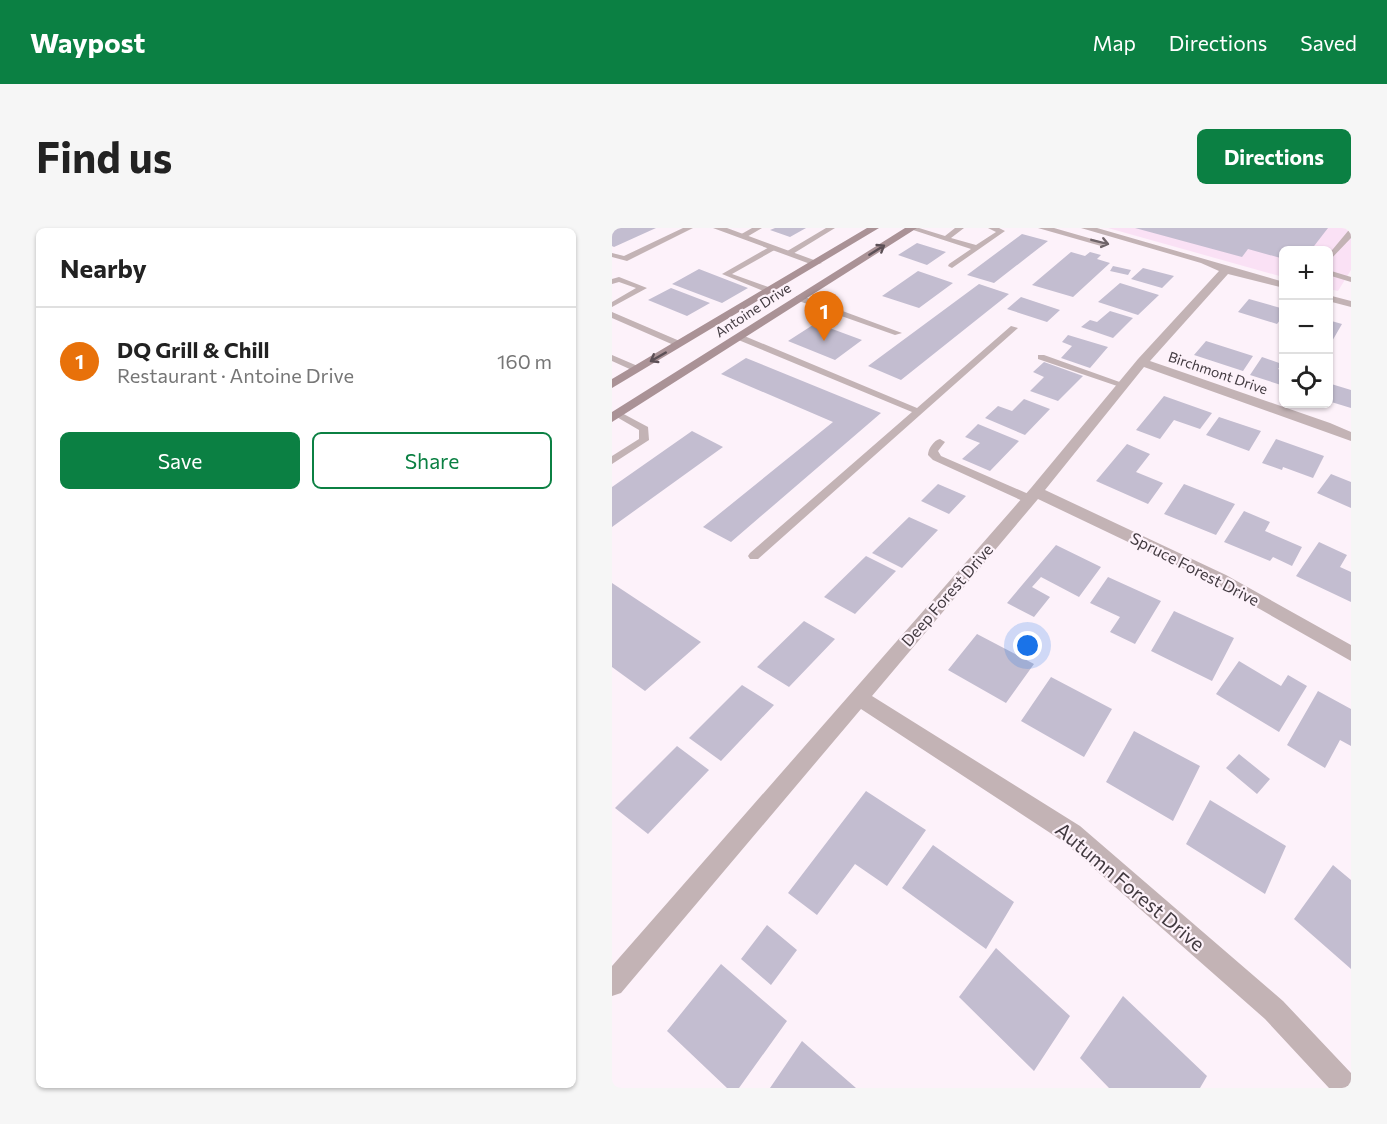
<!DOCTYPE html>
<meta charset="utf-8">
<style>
body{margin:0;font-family:Commissioner,sans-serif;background:#f6f6f6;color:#222}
.controls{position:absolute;right:18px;top:18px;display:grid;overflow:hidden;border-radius:9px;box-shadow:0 2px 4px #0004}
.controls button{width:54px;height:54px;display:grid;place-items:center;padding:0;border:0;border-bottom:2px solid #e0e0e0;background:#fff;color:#222;font:30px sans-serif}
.you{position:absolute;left:416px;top:418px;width:21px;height:21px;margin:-15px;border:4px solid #fff;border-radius:50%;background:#1a73e8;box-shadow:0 0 0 9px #1a73e833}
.badge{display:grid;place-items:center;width:39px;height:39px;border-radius:50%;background:#0b8043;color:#fff;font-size:20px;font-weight:700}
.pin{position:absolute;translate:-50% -50px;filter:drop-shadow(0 2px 3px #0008)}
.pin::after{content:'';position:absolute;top:32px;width:21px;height:18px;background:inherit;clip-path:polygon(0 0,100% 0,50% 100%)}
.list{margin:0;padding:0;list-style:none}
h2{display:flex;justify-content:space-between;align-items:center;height:78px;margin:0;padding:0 24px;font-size:26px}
h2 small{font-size:20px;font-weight:400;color:#767676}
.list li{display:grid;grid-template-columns:39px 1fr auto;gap:18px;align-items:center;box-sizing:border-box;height:108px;padding:0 24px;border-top:2px solid #e0e0e0}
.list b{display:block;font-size:22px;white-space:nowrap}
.list p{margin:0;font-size:20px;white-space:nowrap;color:#767676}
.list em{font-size:20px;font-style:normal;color:#767676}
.actions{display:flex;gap:12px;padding:18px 24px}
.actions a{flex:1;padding:14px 0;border:2px solid #0b8043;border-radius:9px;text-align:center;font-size:21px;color:#0b8043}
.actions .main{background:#0b8043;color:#fff}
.icon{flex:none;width:33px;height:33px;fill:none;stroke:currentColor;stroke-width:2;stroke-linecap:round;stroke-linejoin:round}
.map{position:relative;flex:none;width:739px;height:860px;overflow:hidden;border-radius:9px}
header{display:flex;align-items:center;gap:36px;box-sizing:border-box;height:84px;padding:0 30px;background:#0b8043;color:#fff}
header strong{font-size:28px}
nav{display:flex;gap:33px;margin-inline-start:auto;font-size:21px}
.intro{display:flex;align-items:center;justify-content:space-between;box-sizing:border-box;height:144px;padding:0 36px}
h1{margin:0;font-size:42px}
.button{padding:15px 27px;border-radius:9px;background:#0b8043;color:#fff;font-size:21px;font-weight:700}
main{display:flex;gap:36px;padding:0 36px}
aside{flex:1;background:#fff;border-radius:9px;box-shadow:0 2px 4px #0004}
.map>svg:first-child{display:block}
.built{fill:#fae1f5}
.building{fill:#c3bdd0}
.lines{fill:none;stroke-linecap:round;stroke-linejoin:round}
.lane{fill:#c3b3b5;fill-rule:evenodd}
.street{fill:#c3b3b5;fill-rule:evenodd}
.secondary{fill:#aa9296;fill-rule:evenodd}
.oneway{stroke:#6f6469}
.oneway2{stroke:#5c5056}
.labels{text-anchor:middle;stroke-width:4.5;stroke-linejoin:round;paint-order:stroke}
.far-street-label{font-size:14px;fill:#423a40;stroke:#fdf2fa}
.street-label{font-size:16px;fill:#423a40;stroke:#fdf2fa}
.near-street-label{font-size:20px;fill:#423a40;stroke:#fdf2fa}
</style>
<header>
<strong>Waypost</strong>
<nav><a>Map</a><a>Directions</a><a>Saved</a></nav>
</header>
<div class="intro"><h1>Find us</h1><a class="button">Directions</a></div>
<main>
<aside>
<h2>Nearby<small></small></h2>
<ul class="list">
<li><span class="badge" style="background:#e8710a">1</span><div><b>DQ Grill &amp; Chill</b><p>Restaurant · Antoine Drive</p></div><em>160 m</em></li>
</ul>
<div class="actions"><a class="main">Save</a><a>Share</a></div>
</aside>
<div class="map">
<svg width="739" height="860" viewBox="0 0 739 860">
<rect width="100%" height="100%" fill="#fdf2fa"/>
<path class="built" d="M496,0H739V42L726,63L717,61L716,22H672L671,49Z"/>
<path class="building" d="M6,0H44L2,19L0,18V3Z
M163,0H194L178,9L158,2Z
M523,0H716L699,22H672V31L636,21L630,29Z
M410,6L436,13L382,55L355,47Z
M305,15L334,24L315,37L286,27Z
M459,24L473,28L478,24L489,27L485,31L498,35L461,69L420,57Z
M501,38L519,42L516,47L498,43Z
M531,40L562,48L550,60L519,51Z
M87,41L136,60L110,75L60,56Z
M306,43L341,55L307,80L270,68Z
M508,55L547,67L526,87L486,74Z
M367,56L397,66L289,152L256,138Z
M59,60L98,75L75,88L36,72Z
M409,69L448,82L435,94L395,81Z
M637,71L672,81V87L665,96L626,84Z
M498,83L521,90L501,110L469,99L478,92L485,94Z
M716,92L730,96L719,115L716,114Z
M204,95L250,112L223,132L176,113Z
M456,107L496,119L478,140L449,130L460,118L450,114Z
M594,113L641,128L631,143L582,127Z
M650,129L670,136L666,141L672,143V158L638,147Z
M134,130L269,185L119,314L91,299L221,194L109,146Z
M432,134L471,148L446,173L418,163L432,149L421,144Z
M716,155L739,162V180L716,173Z
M552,168L600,185L588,201L562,192L548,211L524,202Z
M412,171L438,181L413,207L373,190L386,178L400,183Z
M607,189L649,203L637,223L594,207Z
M366,196L407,213L378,243L350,231L368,215L353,209Z
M80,203L111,219L0,299V259Z
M664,211L712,228L701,250L671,239L670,242L650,235Z
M515,216L538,226L524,244L551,255L536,276L484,253Z
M719,246L739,254V280L705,265Z
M326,256L354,268L337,286L309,273Z
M572,256L623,276L604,307L552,286Z
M632,283L658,294L653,303L690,319L680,338L661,329L658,333L612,314Z
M297,289L326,302L290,340L260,325Z
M707,314L735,327L728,339L739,344V374L684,348Z
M444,317L489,339L467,369L429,349L420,359L438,369L422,389L395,375Z
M254,328L284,343L243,386L212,369Z
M496,349L549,373L523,416L498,404L508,389L478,375Z
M0,355L89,414L33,463L0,439Z
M562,383L622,410L600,453L539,423Z
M192,393L223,411L177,459L145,439Z
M365,406L422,436L394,475L336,442Z
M627,433L669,458L676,447L695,458L667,504L604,466Z
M439,449L500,481L472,529L409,493Z
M130,457L162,477L109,533L77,510Z
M706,463L739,481V518L728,512L713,540L675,517Z
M522,503L588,538L561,593L494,554Z
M65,518L97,542L36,606L3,580Z
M627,526L658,551L645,566L614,540Z
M254,563L314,602L275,658L243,636L205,687L176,665Z
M598,572L674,618L653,666L574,616Z
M321,617L402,674L374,721L290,660Z
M721,637L739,652V741L682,691Z
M155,697L185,722L159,757L129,731Z
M384,720L458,788L422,843L347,769Z
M109,736L175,793L127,860H115L55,803Z
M511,768L595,848L588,860H497L468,830Z
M190,813L244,860H158Z"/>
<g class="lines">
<path class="lane" d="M71,0H81L15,33L0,29V25L12,28Z
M140,0H150L133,10L126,8Z
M214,0H223L179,27L172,25Z
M295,0H307L333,8L343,0H352L339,10L364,17L384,4L376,0H387L393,3L340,40L336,38L337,36L359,21Z
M736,3H739V10L716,34V27Z
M159,18L166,20L120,46L162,61V65H156L110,46Z
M716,42L739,49V54L716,47Z
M7,49L35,60L0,79V74L24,60L7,54L0,56V51Z
M184,68H190L290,105L283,107L184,72Z
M0,84L70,114L71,116L64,118L0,90Z
M399,98L406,100L146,331H138L136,328L138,325L300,184L124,111V107H130L305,180Z
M0,127L28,139L30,141L22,143L0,133Z
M426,127H432L516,157L508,159L426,131Z
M6,183L36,199L37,212L0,236V228L27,211V202L3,188L1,186Z
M328,211L333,214L326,223L329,228L421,268V274H413L321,232L316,227C316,221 322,212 328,211Z"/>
<path class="street" d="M101,0H115L210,35L201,37Z
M426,0H442L494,15L489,18Z
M469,0H485L672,54V60L616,46L538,133L718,195L739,204V213L532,139L433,262L614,347L739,417V433L602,355L426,271L260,468L468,598L671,773L739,845V860H717L653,791L452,614L249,481L9,765L0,768V738L419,260L526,131L607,43L589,35Z
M716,67L739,73V79L716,73Z"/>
<path class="secondary" d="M255,0H267L0,160V151Z
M293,0H305L0,194V184Z"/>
</g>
<defs><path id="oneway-shaft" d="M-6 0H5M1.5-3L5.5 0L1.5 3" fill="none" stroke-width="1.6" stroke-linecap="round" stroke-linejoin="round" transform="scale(1.5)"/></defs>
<use class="oneway" href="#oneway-shaft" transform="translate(488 14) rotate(14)"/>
<g class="oneway2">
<use href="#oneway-shaft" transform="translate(265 22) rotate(-32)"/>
<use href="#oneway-shaft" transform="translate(46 129) rotate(150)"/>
</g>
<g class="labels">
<g class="far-street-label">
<text transform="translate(141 82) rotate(-33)" y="5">Antoine Drive</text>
<text transform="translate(606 145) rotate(19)" y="5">Birchmont Drive</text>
</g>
<g class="street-label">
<text transform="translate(583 341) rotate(27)" y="6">Spruce Forest Drive</text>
<text transform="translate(335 367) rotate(-49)" y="6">Deep Forest Drive</text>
</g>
<g class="near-street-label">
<text transform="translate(518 659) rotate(40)" y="7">Autumn Forest Drive</text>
</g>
</g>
</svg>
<div class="controls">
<button>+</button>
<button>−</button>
<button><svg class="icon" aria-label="locate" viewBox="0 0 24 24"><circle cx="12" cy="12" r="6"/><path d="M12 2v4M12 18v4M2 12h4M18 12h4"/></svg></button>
</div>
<div class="you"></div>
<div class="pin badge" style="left:212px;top:113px;background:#e8710a">1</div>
</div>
</main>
